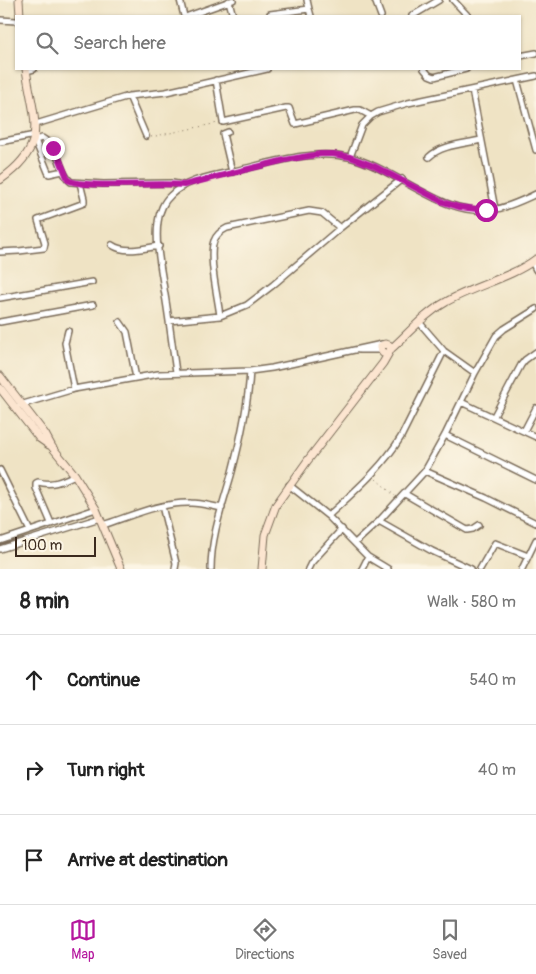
<!DOCTYPE html>
<meta charset="utf-8">
<style>
body{margin:0;font-family:Pangolin,sans-serif;background:#f2f2f2;color:#222}
.scale{position:absolute;left:15px;bottom:12px;width:81px;box-sizing:border-box;padding-left:5px;border:2px solid #3b2a1e;border-top:0;font-size:14px;line-height:18px;white-space:nowrap;color:#3b2a1e;-webkit-text-stroke:4px #fcf5e5;paint-order:stroke}
.stop{position:absolute;width:15px;height:15px;margin:-11px;border:4px solid #b5179e;border-radius:50%;background:#fff}
.stop.end{background:#b5179e;border-color:#fff;box-shadow:0 1px 5px #0008}
.list{margin:0;padding:0;list-style:none}
h2{display:flex;justify-content:space-between;align-items:center;height:65px;margin:0;padding:0 20px;font-size:21px}
h2 small{font-size:16px;font-weight:400;color:#767676}
.list li{display:grid;grid-template-columns:32px 1fr auto;gap:15px;align-items:center;box-sizing:border-box;height:90px;padding:0 20px;border-top:1px solid #e0e0e0}
.list b{display:block;font-size:19px;white-space:nowrap}
.list em{font-size:16px;font-style:normal;color:#767676}
.icon{flex:none;width:28px;height:28px;fill:none;stroke:currentColor;stroke-width:2;stroke-linecap:round;stroke-linejoin:round}
.map{position:relative;flex:none;width:536px;height:569px;overflow:hidden}
.search{position:absolute;background:#fff;box-shadow:0 1px 4px #0004;left:15px;right:15px;top:15px;height:55px;display:flex;align-items:center;gap:12px;box-sizing:border-box;padding:0 18px;border-radius:0px;color:#767676;font-size:19px}
.sheet{height:335px;background:#fff}
nav{display:flex;justify-content:space-around;align-items:center;box-sizing:border-box;height:70px;border-top:1px solid #e0e0e0;background:#fff;font-size:14px;color:#767676}
nav a{display:grid;justify-items:center;gap:2px}
nav .on{color:#b5179e}
.map>svg:first-child{display:block}
.lines{fill:none;stroke-linecap:round;stroke-linejoin:round}
.street-casing{stroke:#7a6b58;stroke-width:8}
.secondary-casing{stroke:#7a6b58;stroke-width:9}
.path{stroke:#7a6b58;stroke-width:1;stroke-dasharray:1 4;stroke-linecap:butt}
.street{stroke:#fff;stroke-width:5}
.secondary{stroke:#fce5d0;stroke-width:7}
.route{stroke:#b5179e;stroke-width:6}
</style>
<div class="map">
<svg width="536" height="569" viewBox="0 0 536 569">
<rect width="100%" height="100%" fill="#fcf5e5"/>
<filter id="ink" filterUnits="userSpaceOnUse"><feTurbulence type="fractalNoise" baseFrequency=".02" numOctaves="2"/><feDisplacementMap in="SourceGraphic" scale="10" xChannelSelector="R" yChannelSelector="G"/><feConvolveMatrix kernelMatrix="1 2 1 2 8 2 1 2 1" color-interpolation-filters="sRGB"/></filter>
<filter id="wash" filterUnits="userSpaceOnUse"><feTurbulence type="fractalNoise" baseFrequency=".0096" numOctaves="4" result="noise"/><feDisplacementMap in="SourceGraphic" scale="20" xChannelSelector="R" yChannelSelector="G"/><feGaussianBlur stdDeviation="1.12" result="paint"/><feColorMatrix in="noise" values="0 0 0 0 0 0 0 0 0 0 0 0 0 0 0 0 0 1.4 0 .05"/><feComposite in="paint" operator="in"/></filter>
<g filter="url(#wash)">
<rect width="100%" height="100%" fill="#efe3c4"/>
</g>
<g filter="url(#ink)">
<g class="lines">
<g class="street-casing">
<path id="street" d="M180,0L184,16
M307,0L309,9
M375,0L381,16
M453,0L468,16
M229,1L233,16
M270,14L309,9L311,16
M188,16L233,0
M412,16L439,0
M0,20L16,21
M520,56L536,53
M424,69L429,75L434,77L466,69
M26,71L34,69
M216,80L223,122L286,108H289L295,124L355,110H360L371,116
M517,80L536,150
M472,90L495,209
M129,96L146,136
M36,124L129,96L166,92L267,69
M228,132L223,134L232,172
M35,140L42,138C63,150 57,171 71,182L103,184L172,183L183,185
M0,142L35,135V140L48,172L49,174L63,171
M350,157L362,125L371,116L378,112L408,103L536,76
M429,157C441,145 464,144 481,140
M112,245C125,254 144,248 159,246
M0,252L19,251L44,248L45,243L38,220L84,203V199L80,183
M532,262L536,270
M0,298L92,282
M220,316C218,298 208,257 214,241C216,235 221,231 227,228L309,211L322,213L340,228
M169,321L220,316L247,305L273,285L340,228L402,179
M0,322L93,305
M120,322L127,332L136,378
M419,322L444,351L475,373
M68,331L65,343L74,389
M359,350H381
M176,372C172,345 169,317 164,289C161,268 155,243 158,222C159,212 164,201 171,195C187,179 213,176 234,171C271,163 311,149 349,157C399,169 444,220 497,209C511,206 523,200 536,194
M461,402L536,437
M20,405L74,389L158,374L250,371L272,368L382,344
M494,416L521,365L525,360L536,352
M524,431L536,408
M445,435L536,480
M0,470L30,531
M425,471L486,498L536,523
M289,485L328,516L368,557L388,569
M405,494L467,530L473,529L479,525
M162,506L176,563L175,569
M328,516C355,491 382,468 401,437L444,351
M379,521L432,551L471,569
M51,523L36,488V483L38,482C53,486 62,481 75,475
M103,525C131,516 161,502 191,503C201,503 211,506 222,508
M0,541L96,509
M355,543L379,521L425,471L445,435L475,373L496,336L504,329L536,309
M0,549L100,518
M211,569C211,536 223,504 232,472C241,438 248,406 250,371
M308,569L311,563L342,529
M362,569L368,557
M480,569L495,543L528,556
M522,569L536,540"/>
</g>
<g class="secondary-casing">
<path id="secondary" d="M19,0L20,16
M0,180C51,144 33,120 26,69
M391,349C409,333 424,314 446,302C473,286 511,278 536,259
M0,376L45,434L52,447L75,475L96,509L121,569
M0,388L39,438L49,445
M262,569L265,535L276,505L308,460L383,363L391,349L389,345L385,344L381,346V350L383,353H387"/>
</g>
<path class="path" d="M151,137L218,123
M376,479L395,496"/>
<use href="#street" class="street"/>
<use href="#secondary" class="secondary"/>
</g>
</g>
<g class="lines" filter="url(#ink)">
<path class="route" d="M53,148L58,155L68,180C82,189 160,182 184,185L285,160L320,154H333L350,157L374,166L443,202L459,207L486,210"/>
</g>
</svg>
<div class="scale">100 m</div>
<div class="stop" style="left:486px;top:210px"></div>
<div class="stop end" style="left:53px;top:148px"></div>
<div class="search"><svg class="icon" aria-label="search" viewBox="0 0 24 24"><circle cx="10" cy="10" r="6"/><path d="M15 15l6 6"/></svg>Search here</div>
</div>
<section class="sheet">
<h2>8 min<small>Walk · 580 m</small></h2>
<ul class="list">
<li><svg class="icon" aria-label="ahead" viewBox="0 0 24 24"><path d="M12 20V5M6 11l6-6 6 6"/></svg><div><b>Continue</b></div><em>540 m</em></li>
<li><svg class="icon" aria-label="right" viewBox="0 0 24 24"><path d="M7 20v-9h11M14 6l5 5-5 5"/></svg><div><b>Turn right</b></div><em>40 m</em></li>
<li><svg class="icon" aria-label="arrive" viewBox="0 0 24 24"><path d="M6 21V4h12l-3 4 3 4H6"/></svg><div><b>Arrive at destination</b></div></li>
</ul>
</section>
<nav>
<a class="on"><svg class="icon" aria-label="map" viewBox="0 0 24 24"><path d="M3 6l6-2 6 2 6-2v14l-6 2-6-2-6 2zM9 4v14M15 6v14"/></svg>Map</a>
<a><svg class="icon" aria-label="directions" viewBox="0 0 24 24"><path d="M12 3l9 9-9 9-9-9zM9 14v-3h6M13 9l2 2-2 2"/></svg>Directions</a>
<a><svg class="icon" aria-label="saved" viewBox="0 0 24 24"><path d="M7 4h10v16l-5-4-5 4z"/></svg>Saved</a>
</nav>
